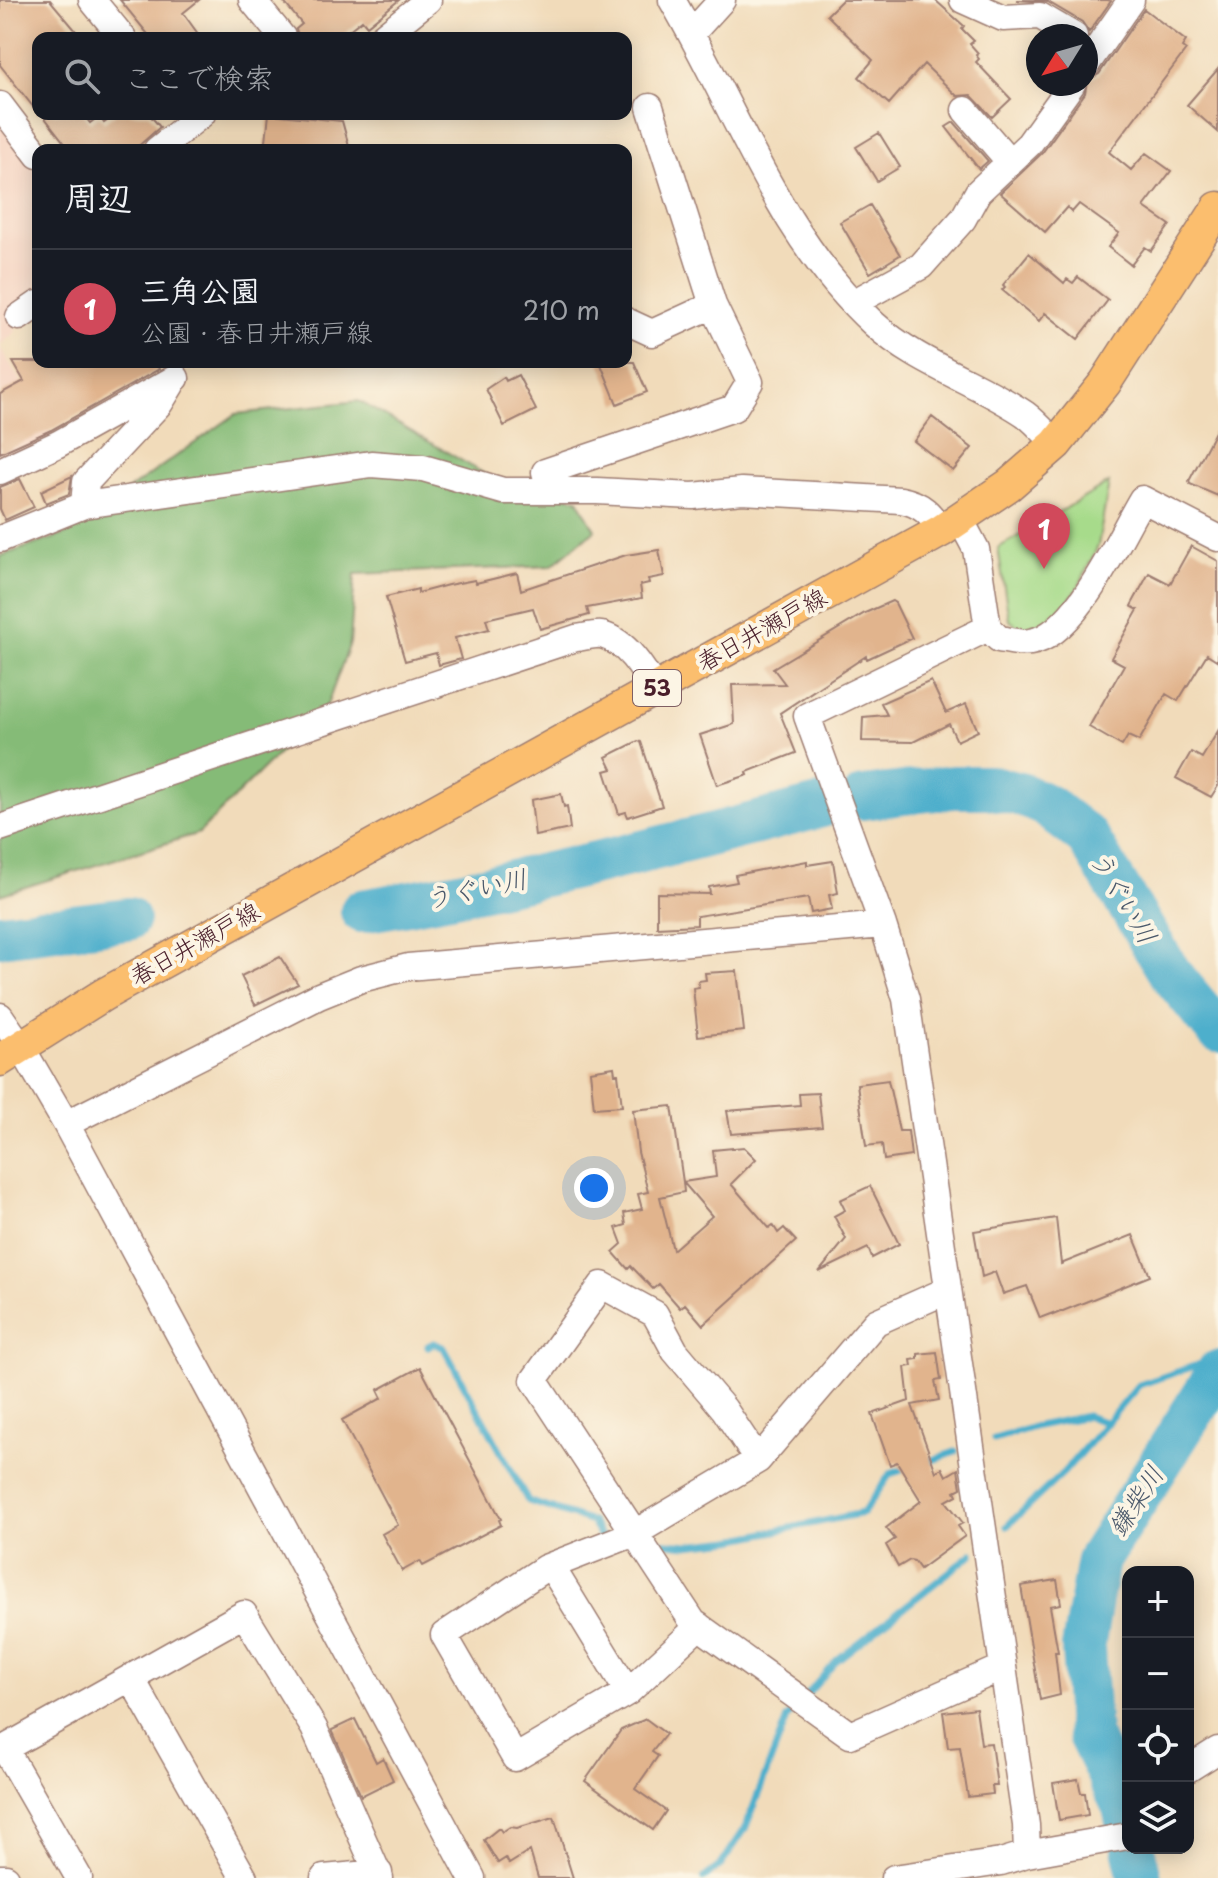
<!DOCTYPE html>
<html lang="ja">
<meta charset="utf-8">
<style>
body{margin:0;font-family:"Playpen Sans","Klee One",sans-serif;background:#20242c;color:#f1f3f6}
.controls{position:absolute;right:24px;bottom:24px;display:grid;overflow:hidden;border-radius:16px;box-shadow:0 4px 20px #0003}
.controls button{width:72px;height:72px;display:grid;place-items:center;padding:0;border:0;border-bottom:2px solid #363941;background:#171b24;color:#f1f3f6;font:40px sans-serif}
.compass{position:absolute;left:1026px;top:24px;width:72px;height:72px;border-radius:50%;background:#171b24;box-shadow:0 4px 20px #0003;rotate:233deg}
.you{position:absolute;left:594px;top:1188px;width:28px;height:28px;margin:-20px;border:6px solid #fff;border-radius:50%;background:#1a73e8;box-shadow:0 0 0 12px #1a73e833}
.badge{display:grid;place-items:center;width:52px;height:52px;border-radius:50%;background:#d1495b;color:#fff;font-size:26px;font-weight:700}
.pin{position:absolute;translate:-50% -66px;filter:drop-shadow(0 2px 4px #0008)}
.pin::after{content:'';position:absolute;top:42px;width:28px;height:24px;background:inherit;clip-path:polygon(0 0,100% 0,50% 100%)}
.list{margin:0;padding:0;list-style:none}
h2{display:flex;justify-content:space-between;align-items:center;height:104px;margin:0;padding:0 32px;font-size:34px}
h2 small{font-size:26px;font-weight:400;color:#9ea1a6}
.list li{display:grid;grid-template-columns:52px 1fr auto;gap:24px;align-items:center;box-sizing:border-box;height:120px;padding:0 32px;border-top:2px solid #363941}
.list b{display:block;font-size:30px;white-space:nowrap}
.list p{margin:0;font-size:26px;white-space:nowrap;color:#9ea1a6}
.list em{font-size:26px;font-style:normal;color:#9ea1a6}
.icon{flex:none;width:44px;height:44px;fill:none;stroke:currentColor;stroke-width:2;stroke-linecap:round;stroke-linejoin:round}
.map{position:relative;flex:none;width:1218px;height:1878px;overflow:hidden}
.search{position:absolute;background:#171b24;box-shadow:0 4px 20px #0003;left:32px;top:32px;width:600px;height:88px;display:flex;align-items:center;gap:20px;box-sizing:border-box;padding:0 28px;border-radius:16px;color:#9ea1a6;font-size:30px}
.panel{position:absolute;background:#171b24;box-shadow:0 4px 20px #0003;left:32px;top:144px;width:600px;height:224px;border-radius:16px}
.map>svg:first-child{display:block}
.built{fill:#f5d3c1}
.green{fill:#a7db8b;stroke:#787d5b;stroke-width:2}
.forest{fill:#85bb77;stroke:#686d51;stroke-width:2}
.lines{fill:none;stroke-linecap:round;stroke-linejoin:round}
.stream{stroke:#4dafcc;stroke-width:7}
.river{stroke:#4dafcc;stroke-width:44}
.building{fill:#e1b48d;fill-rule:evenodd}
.minor-casing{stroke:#9e7d72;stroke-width:29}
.major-casing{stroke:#9e7d72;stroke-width:35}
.minor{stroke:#fff;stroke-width:26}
.major{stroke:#fbbe6e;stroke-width:32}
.labels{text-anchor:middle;stroke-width:8;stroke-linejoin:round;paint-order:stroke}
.shield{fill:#fcf5e5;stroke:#7f5f63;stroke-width:2}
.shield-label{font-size:22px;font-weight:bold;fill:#4a1f2b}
.street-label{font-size:24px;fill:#4a1f2b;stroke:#fcf5e5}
.water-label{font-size:26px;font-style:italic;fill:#4b596b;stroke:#fcf5e5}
</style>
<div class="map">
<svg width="1218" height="1878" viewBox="0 0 1218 1878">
<rect width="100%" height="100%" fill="#fcf5e5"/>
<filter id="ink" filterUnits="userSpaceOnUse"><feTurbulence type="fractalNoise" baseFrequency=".0125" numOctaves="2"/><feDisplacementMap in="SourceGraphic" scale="16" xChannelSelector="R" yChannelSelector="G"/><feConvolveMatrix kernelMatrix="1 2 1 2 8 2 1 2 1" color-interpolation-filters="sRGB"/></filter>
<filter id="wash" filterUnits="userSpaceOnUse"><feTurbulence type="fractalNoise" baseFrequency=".006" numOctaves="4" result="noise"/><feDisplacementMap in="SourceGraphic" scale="32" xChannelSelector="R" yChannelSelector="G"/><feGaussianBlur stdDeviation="1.8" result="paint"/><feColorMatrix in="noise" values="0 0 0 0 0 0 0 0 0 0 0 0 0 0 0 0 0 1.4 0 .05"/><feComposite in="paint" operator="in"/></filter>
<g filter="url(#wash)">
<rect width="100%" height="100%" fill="#f1dbba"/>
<path class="built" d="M0,119L38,167V295L13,310L16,332L0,345Z
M0,347L53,437L0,462Z"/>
<path class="green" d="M1109,483L1098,546L1077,590L1048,626L1026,632L1009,620L998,548Z"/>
<path class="forest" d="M359,401L490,477L578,499L595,530L551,566L355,574L350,643L327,705L199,833L0,895V556L66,534L236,414Z"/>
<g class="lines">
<path class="stream" d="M428,1346L434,1343L444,1348L528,1501L592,1522L600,1537L605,1538
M994,1439L1037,1426L1087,1416L1107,1423
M924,1463L955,1452
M1007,1526L1064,1472L1139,1385L1218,1358
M649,1541L687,1545L732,1540L863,1513L890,1474L908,1468
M704,1878L721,1865L745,1829L787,1718L837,1660L972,1554"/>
<path class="river" d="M863,798L953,787H990L1023,795L1047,806L1087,837L1170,973L1218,1031
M362,911C517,885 669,846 822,806
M0,935L128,919
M1128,1826L1124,1807L1089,1735L1083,1648L1098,1560L1218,1372
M1133,1848L1140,1878"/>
</g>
<g id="blocks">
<path class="building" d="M0,0H50L82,38H38V113L0,65Z
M120,0H199L183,13L201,38H151Z
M282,0H399L367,26L362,20L339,38H299L296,29L302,24Z
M842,0H935L964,26L962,29L974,41L970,44L978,53L976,55L979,59L976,62L1011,99L992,117L971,95L957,96L924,64L889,104L859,77L873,60L827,15Z
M1017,0H1108L1111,1L1089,32L1082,22L1048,2Z
M1144,9L1186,41L1182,47L1186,50L1109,152L1131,170L1146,153L1171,171L1144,207L1170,225L1151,251L1145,247L1131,265L1108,247L1119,233L1079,204L1072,212L1067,207L1045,232L1000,193L1042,153L1085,93L1087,81L1099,74Z
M1218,69V132L1187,105Z
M42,114H83L90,123L99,116L104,123L116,114H149L160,127L134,150H70Z
M269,114L342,121L350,150H265Z
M954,122L988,161L979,169L946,127Z
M879,133L900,167L877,181L856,147Z
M870,205L900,255L870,273L840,222Z
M1029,253L1064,283L1067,279L1073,283L1078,277L1108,300L1078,339L1045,313L1039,321L1002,290L1005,287L1003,285Z
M13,362H155L159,369L51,430L0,453V394L24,381Z
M600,362H634L647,392L617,404Z
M518,375L536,410L504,426L486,389L504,377L506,381Z
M932,417L972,448L953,471L914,441Z
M1218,426V496L1190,484L1189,481Z
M72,476L69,494L46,503L41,491Z
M20,479L34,507L5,520L0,509V487Z
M1191,546L1218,561V661L1207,654L1178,701L1166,694L1139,741L1128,736L1122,746L1089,727L1124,665L1111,658L1138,610L1131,606L1149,573L1170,584Z
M659,550L664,576L648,579L649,583L640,585L642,598L587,608L589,615L540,629L533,608L486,619L489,629L455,638L461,659L439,665L436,653L405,661L386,597L418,589V593L448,585L475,580L476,583L517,573L521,590L626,555Z
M892,601L895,603L912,638L867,659L866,656L780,713L796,753L747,772L748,775L717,785L700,735L734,724L732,685L785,684L773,668L865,613Z
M931,681L946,713L966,704L978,731L957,741L949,724L913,742L862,741L863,717L887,715L881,703Z
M1218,731V786L1211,797L1176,778L1191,752L1202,758Z
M638,741L641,742L662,806L628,817L626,812L619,814L605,771L612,769L606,757Z
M561,794L564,807L567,806L570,829L535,836L531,800Z
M807,861V865L833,861L838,893L829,895L832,909L811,913L808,898L697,916V925L657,927V893L710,894L709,887L737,882L735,875Z
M280,957L298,984L255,1005L241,976Z
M737,971L744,1031L698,1036L693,988L699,987L698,981L706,980L705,973Z
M614,1067L615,1074H618L622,1106L594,1108L590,1071Z
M888,1080L899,1131H908L911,1156L884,1160L882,1144L866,1146L857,1084Z
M818,1093L822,1127L731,1134L727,1111L800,1105L799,1094Z
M672,1106L683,1182L716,1177L713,1150L744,1147L756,1159L731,1184L769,1228L773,1225L778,1233L784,1228L796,1241L703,1325L685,1304L680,1308L659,1284L653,1289L631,1266L628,1269L613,1252L622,1244L616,1228L626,1225L624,1213L642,1209L638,1194L648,1192L638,1152L633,1110ZM683,1182L712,1216L673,1250L660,1197L684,1192Z
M870,1186L899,1244L872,1258L868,1248L819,1272L846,1239L834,1216L845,1210L840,1200Z
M1056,1218L1061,1264L1133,1235L1150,1276L1053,1315V1313L1040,1318L1027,1286L1003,1294L995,1272L982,1277L974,1231Z
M937,1352L941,1380L935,1381L939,1400L912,1405L936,1472L942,1468L946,1476L958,1469L961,1488L955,1491L957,1495L946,1501L963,1523L958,1526L965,1536L920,1569L914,1561L910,1560L898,1567L886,1545L895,1539L886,1528L921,1501L897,1462L890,1465L872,1414L909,1401L905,1367L912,1366L911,1360L918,1359V1354Z
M420,1367L501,1519L499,1520L501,1525L423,1566L420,1561L402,1571L382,1534L398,1525L342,1420L382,1398L378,1390Z
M1057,1580L1061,1604L1050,1606L1058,1652H1055L1060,1695L1040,1700L1021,1586Z
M976,1708L981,1744L991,1743L997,1786H992L993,1794L968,1797L960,1747L948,1748L943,1712Z
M355,1719L376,1762L383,1758L393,1780L361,1796L332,1730Z
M646,1719L666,1734L652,1752L658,1756L635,1789L666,1811L653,1830L585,1781L621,1730Z
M1078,1779L1081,1793H1085L1088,1815L1059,1820L1053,1783Z
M554,1817L573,1878H538L530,1851L509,1864L506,1858L498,1863L484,1840L499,1828L502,1832L510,1827L517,1828Z"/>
</g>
</g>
<g filter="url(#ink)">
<use href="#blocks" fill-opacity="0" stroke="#9e7d72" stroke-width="2"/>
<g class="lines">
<g class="minor-casing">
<path id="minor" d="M92,0L123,38
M252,0L283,38
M672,0C736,109 779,237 874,324C918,364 976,381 1025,414C1036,422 1046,434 1056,444
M963,0L1003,18L1040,16L1074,36
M692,33L722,0
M381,38L428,0
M1086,65L1131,0
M0,105L38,155
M965,110L1009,161
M157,150L202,114
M853,303L921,266L963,219L978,192L1029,144L1072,84
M19,317L38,304
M626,321L652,333L713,305
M0,471L58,444L176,378
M552,491L545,472L734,408L750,382L713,305L650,107
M84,505L86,482L160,403L171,385
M960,519L976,549L988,628L807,716L883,925L906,999L1026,1825L1027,1854
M0,539L84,505L371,464L423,468L503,491H597L693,496L742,491L901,500C922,504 931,514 941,531
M988,628L999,639C1008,640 1020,644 1030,642C1076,636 1119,537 1142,499L1218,538
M0,828L576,638C584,637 595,634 602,635C627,642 643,669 655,689
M0,1016L20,1045L66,1124L472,1878
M66,1124L319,996L361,979L408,967L883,925
M758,1460L724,1409L675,1351L655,1314L602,1285L534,1380L693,1622L850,1735L1003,1667
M551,1566L628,1692
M699,1626L628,1692L515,1758L444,1635L545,1568L635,1533L758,1460L876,1322L948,1290
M131,1678L244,1878
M5,1749L79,1878
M0,1751L244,1614L314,1728L380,1878
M1188,1769L1218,1750
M0,1878H6
M324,1878L379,1873
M894,1878L1001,1862L1027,1854L1128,1836"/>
</g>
<g class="major-casing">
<path id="major" d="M0,1060L103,995L941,531L1009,485L1056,444L1105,383L1218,208"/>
</g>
<use href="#minor" class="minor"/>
<use href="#major" class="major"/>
</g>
</g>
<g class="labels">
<rect class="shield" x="633" y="670" width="48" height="36" rx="6"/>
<g class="shield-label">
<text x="657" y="696">53</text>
</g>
<g class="street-label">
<text transform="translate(762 630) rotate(-29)" y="8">春日井瀬戸線</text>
<text transform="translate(195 944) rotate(-29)" y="8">春日井瀬戸線</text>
</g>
<g class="water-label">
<text transform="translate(476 889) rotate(-12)" y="9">うぐい川</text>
<text transform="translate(1123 897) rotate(59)" y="9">うぐい川</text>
<text transform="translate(1136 1501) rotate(-57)" y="9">鎌柴川</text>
</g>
</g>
</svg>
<div class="controls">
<button>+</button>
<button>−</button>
<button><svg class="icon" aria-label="locate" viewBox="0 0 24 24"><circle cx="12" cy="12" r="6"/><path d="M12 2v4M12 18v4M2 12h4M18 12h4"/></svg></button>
<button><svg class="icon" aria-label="layers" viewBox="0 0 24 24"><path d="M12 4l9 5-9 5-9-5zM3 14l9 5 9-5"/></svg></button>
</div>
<svg class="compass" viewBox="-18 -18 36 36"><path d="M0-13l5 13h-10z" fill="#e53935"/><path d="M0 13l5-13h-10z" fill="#9ea1a6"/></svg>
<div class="you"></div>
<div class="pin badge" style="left:1044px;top:569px">1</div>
<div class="search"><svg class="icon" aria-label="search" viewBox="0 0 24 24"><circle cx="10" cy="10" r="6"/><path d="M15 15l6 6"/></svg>ここで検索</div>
<section class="panel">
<h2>周辺<small></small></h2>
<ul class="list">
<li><span class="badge">1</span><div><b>三角公園</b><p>公園 · 春日井瀬戸線</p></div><em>210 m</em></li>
</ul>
</section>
</div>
